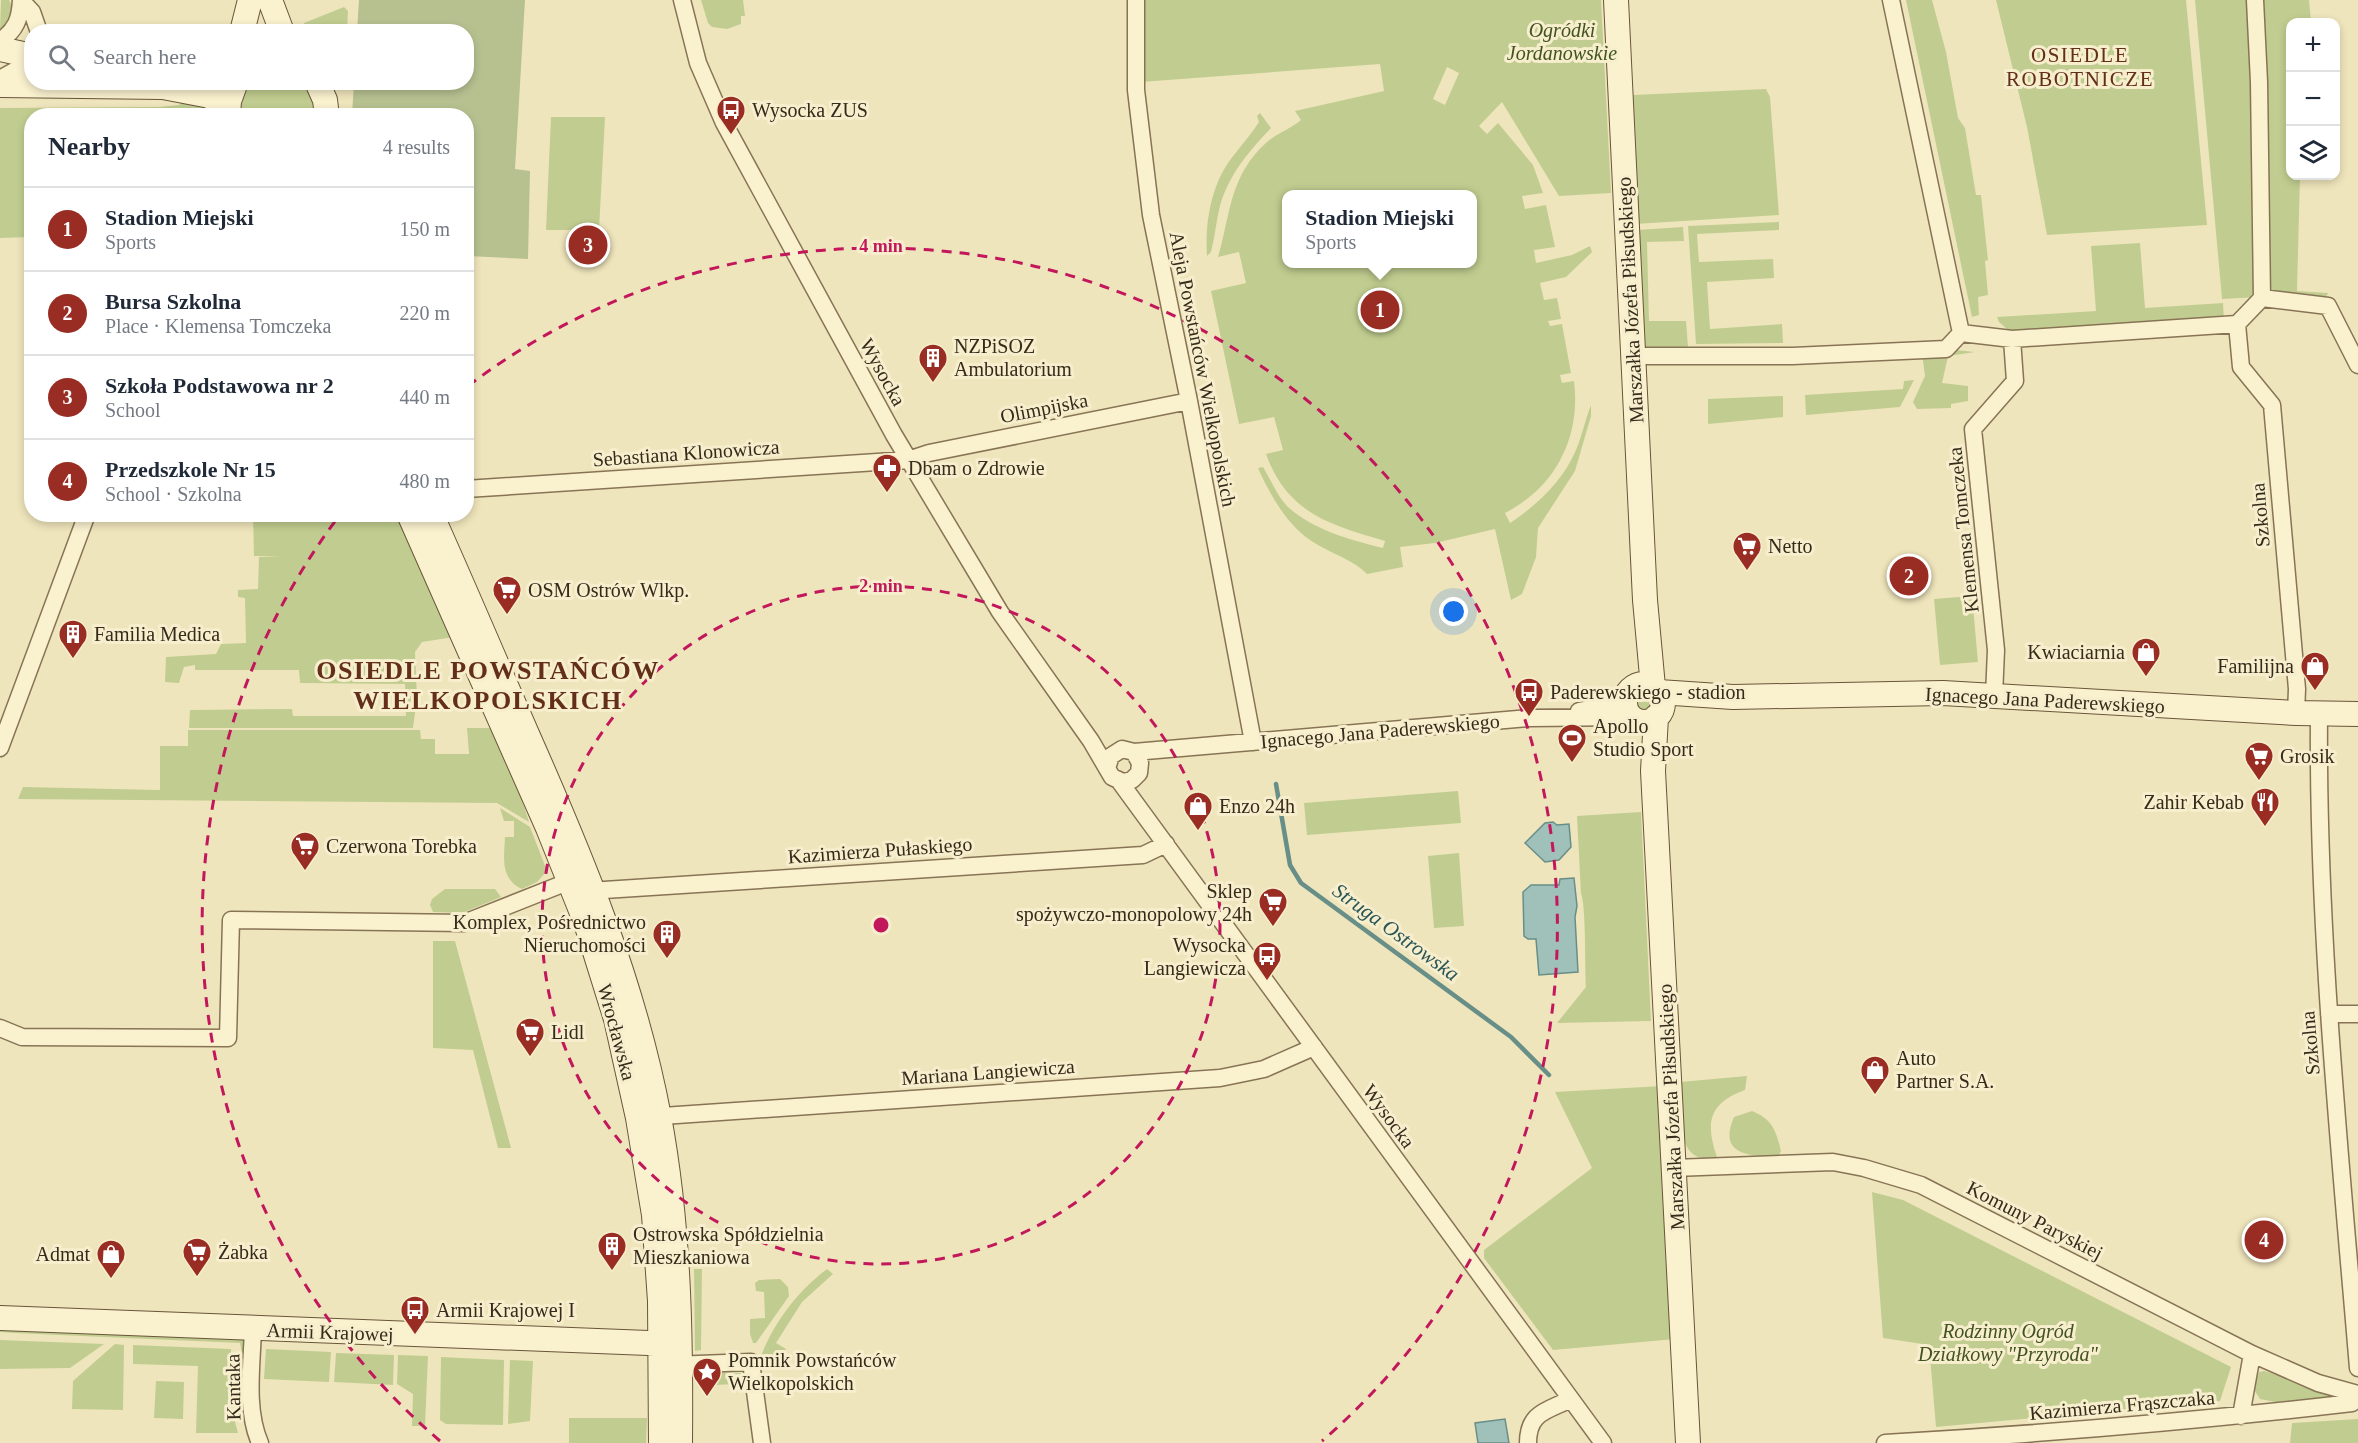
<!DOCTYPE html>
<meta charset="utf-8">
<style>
body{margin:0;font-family:Georgia,serif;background:#f6f6f7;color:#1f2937}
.controls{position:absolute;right:18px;top:18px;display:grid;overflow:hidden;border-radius:12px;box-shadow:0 3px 9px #0003}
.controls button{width:54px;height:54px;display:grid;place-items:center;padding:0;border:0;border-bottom:2px solid #e0e1e3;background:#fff;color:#1f2937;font:30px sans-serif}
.you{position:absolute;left:1454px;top:612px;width:21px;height:21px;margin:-15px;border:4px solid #fff;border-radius:50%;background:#1a73e8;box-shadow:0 0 0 9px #1a73e833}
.badge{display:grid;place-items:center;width:39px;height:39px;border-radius:50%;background:#992d23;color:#fff;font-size:20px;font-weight:700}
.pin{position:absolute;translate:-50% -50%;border:3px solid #fff;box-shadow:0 2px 6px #0006}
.popup{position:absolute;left:1282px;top:190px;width:195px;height:78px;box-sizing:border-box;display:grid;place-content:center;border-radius:12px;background:#fff;filter:drop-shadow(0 2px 4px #0005);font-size:20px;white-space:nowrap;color:#747a83}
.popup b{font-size:22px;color:#1f2937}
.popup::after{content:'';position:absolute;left:50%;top:100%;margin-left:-12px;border:12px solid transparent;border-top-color:#fff}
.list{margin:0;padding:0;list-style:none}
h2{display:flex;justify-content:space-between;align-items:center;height:78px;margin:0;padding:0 24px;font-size:26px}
h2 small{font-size:20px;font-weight:400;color:#747a83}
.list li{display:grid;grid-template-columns:39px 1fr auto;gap:18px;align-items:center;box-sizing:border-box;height:84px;padding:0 24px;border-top:2px solid #e0e1e3}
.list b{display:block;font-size:22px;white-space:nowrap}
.list p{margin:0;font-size:20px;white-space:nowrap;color:#747a83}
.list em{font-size:20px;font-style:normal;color:#747a83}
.icon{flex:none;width:33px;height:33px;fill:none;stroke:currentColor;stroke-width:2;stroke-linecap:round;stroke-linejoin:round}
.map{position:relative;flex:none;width:2358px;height:1443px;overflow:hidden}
.search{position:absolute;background:#fff;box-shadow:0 3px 9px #0003;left:24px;top:24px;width:450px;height:66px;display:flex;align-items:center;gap:15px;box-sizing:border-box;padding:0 21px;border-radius:24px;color:#747a83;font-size:22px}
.panel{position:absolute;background:#fff;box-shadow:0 3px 9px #0003;left:24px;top:108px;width:450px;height:414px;border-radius:24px}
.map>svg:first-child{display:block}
.green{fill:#c1cd90;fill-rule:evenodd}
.cemetery{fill:#b7c190}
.water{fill:#a0c0ba;stroke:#688e88;stroke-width:1.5}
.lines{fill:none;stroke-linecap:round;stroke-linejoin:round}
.stream{stroke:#688e88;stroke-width:4.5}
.street-casing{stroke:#877455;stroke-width:19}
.secondary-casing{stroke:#695539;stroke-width:26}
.street{stroke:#faf1cf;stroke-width:16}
.secondary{stroke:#faf1cf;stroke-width:24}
.ring{fill:none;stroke:#c2185b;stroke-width:3;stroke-dasharray:10 8}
.labels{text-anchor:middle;stroke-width:6;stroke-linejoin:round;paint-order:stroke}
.park-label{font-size:20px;font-style:italic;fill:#425320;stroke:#f6eecc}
.poi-label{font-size:20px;fill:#362a1b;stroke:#f6eecc;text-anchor:start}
.street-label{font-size:20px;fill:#362a1b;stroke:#f6eecc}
.neighbourhood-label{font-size:21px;letter-spacing:1.5px;fill:#642f18;stroke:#f6eecc}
.water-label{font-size:21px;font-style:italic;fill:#295556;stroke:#f6eecc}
.district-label{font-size:26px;font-weight:bold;letter-spacing:1.5px;fill:#642f18;stroke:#f6eecc}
.centre{fill:#c2185b;stroke:#f6eecc;stroke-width:3}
.ring-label{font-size:18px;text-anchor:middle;font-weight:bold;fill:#c2185b;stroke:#f6eecc;stroke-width:6;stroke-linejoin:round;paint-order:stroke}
</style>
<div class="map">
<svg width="2358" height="1443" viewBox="0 0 2358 1443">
<rect width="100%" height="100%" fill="#efe5bc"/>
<path class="green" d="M1,0H9L13,8L6,26L0,30Z
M701,0H743L745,16H741V24L727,29L712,27L708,23Z
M1142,0H1601L1611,193L1559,196L1502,102L1479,126L1487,134L1498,123L1533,165L1543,193L1522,196L1525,209L1546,205L1555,247L1534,250L1536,263L1572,255L1590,246L1592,252L1566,277L1540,283L1544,300L1557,298L1561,319L1548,321L1550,326L1562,324L1571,373L1560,375L1562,383L1574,381C1581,437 1556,487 1505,513L1510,523C1537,505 1563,481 1576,450C1582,436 1585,420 1591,405V416L1575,471L1538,528L1536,557L1522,594L1511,600L1495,529L1435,543L1400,547L1403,567L1367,574C1355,561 1333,554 1318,545C1289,529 1271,497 1258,468L1263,467C1271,480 1277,496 1288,507C1313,530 1351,540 1383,548L1385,541C1330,525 1287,513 1266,454L1283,450L1274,417L1239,424L1211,291L1246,283L1239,252L1218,257C1231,213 1229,176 1267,142C1279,132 1289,130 1301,120L1295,111L1384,91L1380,64L1141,82ZM1447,67L1459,73L1445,105L1433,99ZM1287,194H1473V264H1287Z
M1906,0H1932L1946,52L1958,118L1965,128L1976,195H1981L1988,260L1985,261L1988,295L1978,297L1979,315L1972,317Z
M1996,0H2186L2207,225L2047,235L2027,127Z
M2195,0H2250L2260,297L2222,299Z
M2258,0H2309L2311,22H2290V176H2300L2297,291L2328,293L2324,302L2265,296Z
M344,7L348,11L347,31H303L301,29L304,23Z
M248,83H302L312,96L315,115H240V90Z
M1766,89L1770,97L1779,215L1635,224L1633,95Z
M187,98L197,99L215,115L32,116L31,237L0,238V108L160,107L179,105Z
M1260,113L1271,128C1250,150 1229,174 1220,206C1216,221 1215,237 1211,252L1207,256C1205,225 1210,190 1228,163C1238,149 1250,136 1259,122L1257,116Z
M551,117H605L599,230H546Z
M1779,222V230L1697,234L1699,262L1773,259L1774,278L1707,282L1710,329L1782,324L1783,343L1696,344L1688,226Z
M1683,227L1684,241L1647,242L1649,321H1686L1688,347L1640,348L1637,230Z
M2140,243L2145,308L2223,303L2224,321L2015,336L1999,322L1997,317L2096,311L2091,246Z
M1955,350L1975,352L1948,356L1942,383L1968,386V401L1951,404V408L1917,409L1913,402L1925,376L1922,353Z
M1914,380L1900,407L1806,415L1805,395L1903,389L1904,381Z
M1783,396V417L1708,424V399Z
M253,515H397L454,637L422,642L415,652L417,698L413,728H189L190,710L292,709L293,716H406L405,684L300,683L299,670H195V665L184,667L179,683L165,682L166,657L216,654L221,644L246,643L245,598L238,597V590L258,589L259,557L281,556H254Z
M1972,596L1978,662L1940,665L1934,599Z
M1633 704a10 10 0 1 1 20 0a10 10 0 1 1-20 0Z
M467,728H490L519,791L529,822L497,803L18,799L23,787L160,790V746H188V730H420L421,739H435V754H469Z
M1458,791L1461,823L1307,835L1304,803Z
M500,808L530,827L547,871L537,882L522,889C500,879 504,858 505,837H514V821H504Z
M1641,812L1651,1021L1557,1023L1586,987C1585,971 1586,903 1581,894L1577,816Z
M1459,853L1464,926L1434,928L1428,856Z
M445,889H495L501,897L462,913L433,912L430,905L432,899Z
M433,941H455L511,1148H498L473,1050L433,1048Z
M1747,1076L1745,1090C1709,1103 1705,1122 1717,1157C1712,1157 1703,1159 1698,1157C1676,1149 1680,1101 1680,1082Z
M1662,1086L1675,1339L1553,1350L1484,1258V1250L1592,1168L1555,1092Z
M1752,1111C1772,1119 1776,1130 1781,1151L1778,1157C1751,1156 1717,1156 1734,1117Z
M1872,1192L1903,1200L2231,1367L2220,1401L1936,1427L1929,1345L1883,1338Z
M694,1269H702L701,1350L695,1351Z
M827,1269L833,1274L802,1302L776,1343L786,1349C780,1359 771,1356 761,1356C774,1322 798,1291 827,1269Z
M780,1279L788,1287L789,1296L756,1343H753L750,1334V1319L765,1318L764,1292L756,1291L755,1283L759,1280Z
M0,1325L246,1334L256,1440L249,1441L242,1405L243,1358L240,1343L14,1333L0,1332Z
M0,1340L104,1344L70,1368L0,1369Z
M115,1344L124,1345L123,1410L72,1409L73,1381Z
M133,1345L231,1349V1407L238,1433H196L198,1366L133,1364Z
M266,1349L331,1352L329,1382L264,1379Z
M336,1353L394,1355L393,1385L334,1382Z
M398,1355L428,1356L425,1426H412L413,1394L397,1384Z
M441,1357L504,1360L503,1425L446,1424L440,1420Z
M510,1360L533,1361L530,1421L508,1424Z
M2264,1371L2343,1396L2280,1403L2260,1399L2253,1388L2259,1372Z
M697,1372L745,1373L735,1384L716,1385L714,1381L697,1382Z
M156,1381L184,1382L183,1419L154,1418Z
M569,1418H647L646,1443H569Z
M2358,1419V1443H2290L2292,1423Z"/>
<path class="cemetery" d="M359,0H525L515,169L530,171L528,259L467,256L466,116L352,115L354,83L466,82V32L357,31Z"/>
<path class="water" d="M1553,822L1557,825L1569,824L1571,847L1559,860L1545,862L1525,843L1545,823Z
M1574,878L1577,906L1575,917L1578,972L1539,975L1536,939H1528L1524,936L1523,892L1531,885H1559L1560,879Z
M1505,1419L1509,1443H1478L1475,1423Z"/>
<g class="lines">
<path class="stream" d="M1276,784L1290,865L1301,883L1511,1037L1549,1075"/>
<g class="street-casing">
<path id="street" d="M21,0L32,12L39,32
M682,0L698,63L724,123L894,435L1000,612L1091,741L1112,777L1123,782L1132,780L1139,773L1140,763L1134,752L1122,749L1111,756L1107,768
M1136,0V90L1151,215L1189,401L1253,742
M1891,0L1961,333L2012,339L2237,324L2262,298L2259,82L2255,0
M0,41C16,30 20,19 21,0
M0,79L32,61
M2262,298L2328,306L2358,365
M2237,324L2241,367L2272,405L2297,689L2296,713
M1634,356H1793L1946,349L1961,333
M466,489L908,460L929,453L1189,401
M1994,696L1996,650L1973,429L2015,381L2012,339
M1579,711L1604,706L1627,695
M2319,714C2317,932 2340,1150 2358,1368
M0,748L87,514
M1134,752L1529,718L1631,717
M1120,782L1603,1443
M2329,1014H2358
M0,1028L22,1037L228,1038L231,920L464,923L570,881L594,890H604L1143,855L1166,844
M648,1117L1220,1078L1264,1069L1314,1047
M1674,1168L1833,1162L1864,1168L1921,1185L2252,1354L2318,1383L2358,1394
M253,1328C252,1365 245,1409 260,1443
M672,1365L751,1362L762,1443
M2241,1416L2252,1354
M1528,1443C1528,1412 1547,1411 1571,1399
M1885,1443C2041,1434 2197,1421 2352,1403L2358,1397"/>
</g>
<g class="secondary-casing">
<path id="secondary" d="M270,0L282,32
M1616,0L1645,600L1653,687
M242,32L250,0
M0,49L32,56
M317,82L325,100L327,116
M0,85L163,87L210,96L228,110
M228,116L229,101L236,82
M409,514L548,828L586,923L616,1019L638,1118L654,1215L660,1301L661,1443
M431,514C464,587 495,661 527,734C582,858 634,983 659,1117C679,1225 681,1333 680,1443
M1625 703a19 19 0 1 1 38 0a19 19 0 1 1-38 0Z
M1659,692L1733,697L1943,693L2296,713L2358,714
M1656,717L1653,771L1688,1443
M0,1318L674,1344"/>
</g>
<use href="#street" class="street"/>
<use href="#secondary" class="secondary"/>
</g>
<g class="ring">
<circle cx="881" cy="925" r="339"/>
<path d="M440 1441A679 679 0 0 1 339 516M468 386A679 679 0 0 1 1322 1441"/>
</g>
<defs>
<g id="bus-pin" transform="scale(1.5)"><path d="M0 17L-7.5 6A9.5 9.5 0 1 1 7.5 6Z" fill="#992d23" stroke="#f6eecc"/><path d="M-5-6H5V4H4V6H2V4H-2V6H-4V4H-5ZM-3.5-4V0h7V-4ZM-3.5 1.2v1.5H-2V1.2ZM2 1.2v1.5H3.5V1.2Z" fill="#fff"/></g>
<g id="building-pin" transform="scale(1.5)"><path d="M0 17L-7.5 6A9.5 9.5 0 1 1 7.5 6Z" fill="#992d23" stroke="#f6eecc"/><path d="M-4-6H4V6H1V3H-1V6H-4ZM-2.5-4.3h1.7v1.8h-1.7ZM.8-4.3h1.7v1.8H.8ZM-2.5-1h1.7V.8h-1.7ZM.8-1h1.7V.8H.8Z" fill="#fff"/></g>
<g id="pharmacy-pin" transform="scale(1.5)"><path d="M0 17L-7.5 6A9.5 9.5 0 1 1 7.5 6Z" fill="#992d23" stroke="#f6eecc"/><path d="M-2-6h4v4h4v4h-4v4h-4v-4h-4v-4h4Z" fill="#fff"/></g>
<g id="supermarket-pin" transform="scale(1.5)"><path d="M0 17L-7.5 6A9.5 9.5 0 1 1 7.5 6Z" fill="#992d23" stroke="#f6eecc"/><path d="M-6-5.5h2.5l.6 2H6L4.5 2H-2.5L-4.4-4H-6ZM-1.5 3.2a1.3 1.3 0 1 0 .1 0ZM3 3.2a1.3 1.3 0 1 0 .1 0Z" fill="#fff"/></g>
<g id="shop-pin" transform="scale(1.5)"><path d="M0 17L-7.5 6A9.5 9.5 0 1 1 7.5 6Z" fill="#992d23" stroke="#f6eecc"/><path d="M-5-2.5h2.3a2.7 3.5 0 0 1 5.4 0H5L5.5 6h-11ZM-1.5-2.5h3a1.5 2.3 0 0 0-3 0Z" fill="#fff"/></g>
<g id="stadium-pin" transform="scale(1.5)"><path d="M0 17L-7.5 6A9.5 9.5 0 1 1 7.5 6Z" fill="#992d23" stroke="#f6eecc"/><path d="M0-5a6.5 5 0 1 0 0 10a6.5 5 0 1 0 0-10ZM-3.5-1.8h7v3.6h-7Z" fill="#fff"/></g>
<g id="restaurant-pin" transform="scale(1.5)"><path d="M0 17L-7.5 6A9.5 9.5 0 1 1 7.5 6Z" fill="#992d23" stroke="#f6eecc"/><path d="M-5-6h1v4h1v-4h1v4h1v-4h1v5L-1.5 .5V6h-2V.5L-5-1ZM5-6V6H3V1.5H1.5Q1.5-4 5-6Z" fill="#fff"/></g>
<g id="sight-pin" transform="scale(1.5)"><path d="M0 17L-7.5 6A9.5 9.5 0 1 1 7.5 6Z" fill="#992d23" stroke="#f6eecc"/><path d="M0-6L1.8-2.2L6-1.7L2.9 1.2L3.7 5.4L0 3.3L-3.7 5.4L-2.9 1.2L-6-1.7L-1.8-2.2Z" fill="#fff"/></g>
</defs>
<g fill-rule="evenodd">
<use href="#bus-pin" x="731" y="110"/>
<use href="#building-pin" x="933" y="358"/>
<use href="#pharmacy-pin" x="887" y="468"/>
<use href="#supermarket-pin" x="1747" y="546"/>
<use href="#supermarket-pin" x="507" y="590"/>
<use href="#building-pin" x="73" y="634"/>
<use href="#shop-pin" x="2146" y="652"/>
<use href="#shop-pin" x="2315" y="666"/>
<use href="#bus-pin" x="1529" y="692"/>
<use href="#stadium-pin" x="1572" y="738"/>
<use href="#supermarket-pin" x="2259" y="756"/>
<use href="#restaurant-pin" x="2265" y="802"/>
<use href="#shop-pin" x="1198" y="806"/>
<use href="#supermarket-pin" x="305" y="846"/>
<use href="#supermarket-pin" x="1273" y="902"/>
<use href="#building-pin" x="667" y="934"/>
<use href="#bus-pin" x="1267" y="956"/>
<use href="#supermarket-pin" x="530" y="1032"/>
<use href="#shop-pin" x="1875" y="1070"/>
<use href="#building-pin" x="612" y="1246"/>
<use href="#supermarket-pin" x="197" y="1252"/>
<use href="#shop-pin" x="111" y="1254"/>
<use href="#bus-pin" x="415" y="1310"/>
<use href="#sight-pin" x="707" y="1372"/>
</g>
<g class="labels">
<g class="park-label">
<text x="1562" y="37">Ogródki<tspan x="1562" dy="23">Jordanowskie</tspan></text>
<text x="2008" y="1338">Rodzinny Ogród<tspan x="2008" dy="23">Działkowy "Przyroda"</tspan></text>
</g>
<g class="poi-label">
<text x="752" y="117">Wysocka ZUS</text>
<text x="954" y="353">NZPiSOZ<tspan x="954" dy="23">Ambulatorium</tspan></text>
<text x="908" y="475">Dbam o Zdrowie</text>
<text x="1768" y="553">Netto</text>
<text x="528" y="597">OSM Ostrów Wlkp.</text>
<text x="94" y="641">Familia Medica</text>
<text x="2125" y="659" text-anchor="end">Kwiaciarnia</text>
<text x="2294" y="673" text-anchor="end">Familijna</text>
<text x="1550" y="699">Paderewskiego - stadion</text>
<text x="1593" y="733">Apollo<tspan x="1593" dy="23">Studio Sport</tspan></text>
<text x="2280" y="763">Grosik</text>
<text x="2244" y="809" text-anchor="end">Zahir Kebab</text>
<text x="1219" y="813">Enzo 24h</text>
<text x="326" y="853">Czerwona Torebka</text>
<text x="1252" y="898" text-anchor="end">Sklep<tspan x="1252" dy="23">spożywczo-monopolowy 24h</tspan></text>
<text x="646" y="929" text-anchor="end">Komplex, Pośrednictwo<tspan x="646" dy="23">Nieruchomości</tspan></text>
<text x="1246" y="952" text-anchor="end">Wysocka<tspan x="1246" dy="23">Langiewicza</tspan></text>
<text x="551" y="1039">Lidl</text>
<text x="1896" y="1065">Auto<tspan x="1896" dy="23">Partner S.A.</tspan></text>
<text x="633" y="1241">Ostrowska Spółdzielnia<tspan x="633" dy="23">Mieszkaniowa</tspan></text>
<text x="218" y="1259">Żabka</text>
<text x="90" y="1261" text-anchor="end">Admat</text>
<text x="436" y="1317">Armii Krajowej I</text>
<text x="728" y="1367">Pomnik Powstańców<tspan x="728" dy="23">Wielkopolskich</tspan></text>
</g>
<g class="street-label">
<text transform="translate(1630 300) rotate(-93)" y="7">Marszałka Józefa Piłsudskiego</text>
<text transform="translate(1203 369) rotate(79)" y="7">Aleja Powstańców Wielkopolskich</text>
<text transform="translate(883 372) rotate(61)" y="7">Wysocka</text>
<text transform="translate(1044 408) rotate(-11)" y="7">Olimpijska</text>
<text transform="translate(686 453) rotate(-4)" y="7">Sebastiana Klonowicza</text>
<text transform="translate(2260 515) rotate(-95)" y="7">Szkolna</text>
<text transform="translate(1963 530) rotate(-96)" y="7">Klemensa Tomczeka</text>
<text transform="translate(2045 700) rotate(3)" y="7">Ignacego Jana Paderewskiego</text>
<text transform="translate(1380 731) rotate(-5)" y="7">Ignacego Jana Paderewskiego</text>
<text transform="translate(880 850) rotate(-4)" y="7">Kazimierza Pułaskiego</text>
<text transform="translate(617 1032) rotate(75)" y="7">Wrocławska</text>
<text transform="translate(2310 1043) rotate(-95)" y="7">Szkolna</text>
<text transform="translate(988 1072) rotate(-4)" y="7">Mariana Langiewicza</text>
<text transform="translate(1671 1107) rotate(-93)" y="7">Marszałka Józefa Piłsudskiego</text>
<text transform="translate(1389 1116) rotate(54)" y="7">Wysocka</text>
<text transform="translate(2035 1220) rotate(27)" y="7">Komuny Paryskiej</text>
<text transform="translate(330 1332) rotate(2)" y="7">Armii Krajowej</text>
<text transform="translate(233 1387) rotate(-91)" y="7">Kantaka</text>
<text transform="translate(2122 1405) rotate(-5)" y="7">Kazimierza Frąszczaka</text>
</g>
<g class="neighbourhood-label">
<text x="2080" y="62">OSIEDLE<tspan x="2080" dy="24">ROBOTNICZE</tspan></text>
</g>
<g class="water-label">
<text transform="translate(1396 932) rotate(36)" y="7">Struga Ostrowska</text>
</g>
<g class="district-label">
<text x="488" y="679">OSIEDLE POWSTAŃCÓW<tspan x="488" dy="30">WIELKOPOLSKICH</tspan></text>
</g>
</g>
<circle cx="881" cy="925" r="9" class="centre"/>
<g class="ring-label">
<text x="881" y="252">4 min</text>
<text x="881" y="592">2 min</text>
</g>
</svg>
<div class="controls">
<button>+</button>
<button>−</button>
<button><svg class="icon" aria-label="layers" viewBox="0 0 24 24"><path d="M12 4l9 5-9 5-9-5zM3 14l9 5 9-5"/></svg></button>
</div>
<div class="you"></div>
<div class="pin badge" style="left:1380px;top:310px">1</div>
<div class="popup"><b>Stadion Miejski</b>Sports</div>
<div class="pin badge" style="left:1909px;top:576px">2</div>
<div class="pin badge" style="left:588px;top:245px">3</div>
<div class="pin badge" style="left:2264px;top:1240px">4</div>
<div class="search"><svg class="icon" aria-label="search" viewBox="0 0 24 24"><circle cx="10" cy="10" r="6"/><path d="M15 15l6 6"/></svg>Search here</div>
<section class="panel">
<h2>Nearby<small>4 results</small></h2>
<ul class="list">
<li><span class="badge">1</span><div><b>Stadion Miejski</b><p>Sports</p></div><em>150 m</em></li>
<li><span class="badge">2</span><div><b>Bursa Szkolna</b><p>Place · Klemensa Tomczeka</p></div><em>220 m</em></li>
<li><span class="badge">3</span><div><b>Szkoła Podstawowa nr 2</b><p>School</p></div><em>440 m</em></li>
<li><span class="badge">4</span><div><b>Przedszkole Nr 15</b><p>School · Szkolna</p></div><em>480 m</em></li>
</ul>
</section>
</div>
